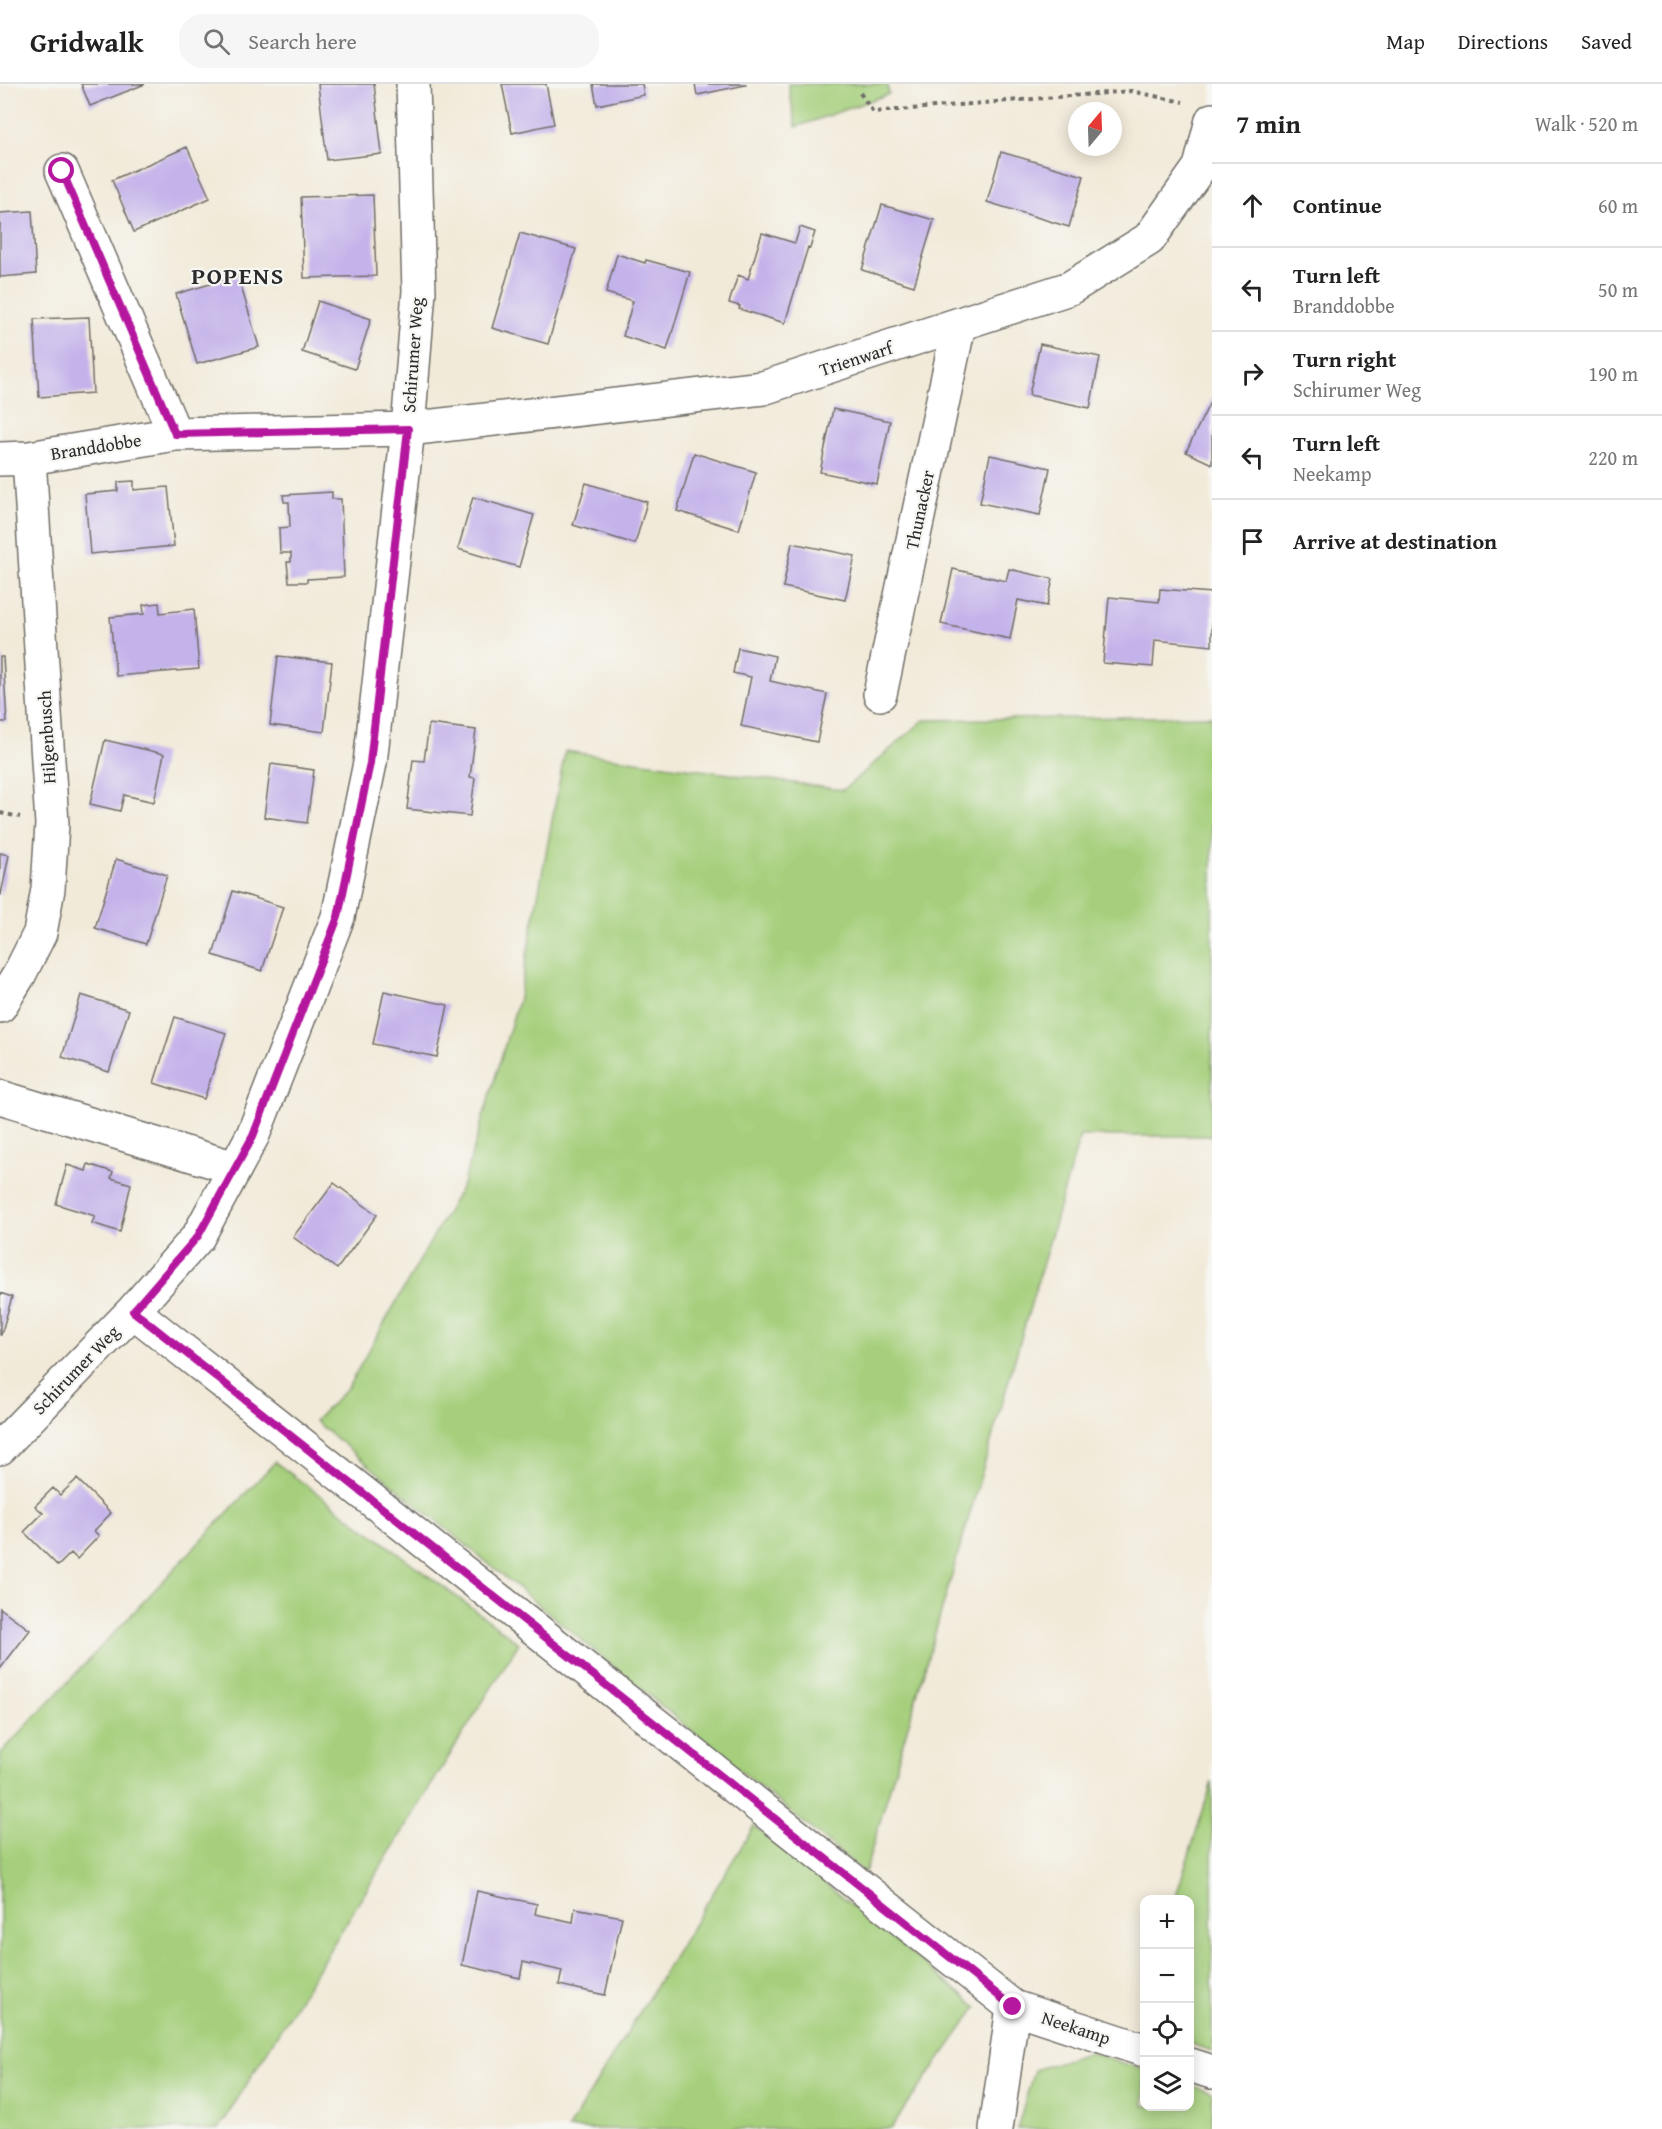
<!DOCTYPE html>
<meta charset="utf-8">
<style>
body{margin:0;font-family:"Gentium Book Plus",serif;background:#f6f6f6;color:#222}
.controls{position:absolute;right:18px;bottom:18px;display:grid;overflow:hidden;border-radius:12px;box-shadow:0 3px 15px #0003}
.controls button{width:54px;height:54px;display:grid;place-items:center;padding:0;border:0;border-bottom:2px solid #e0e0e0;background:#fff;color:#222;font:30px sans-serif}
.compass{position:absolute;left:1068px;top:18px;width:54px;height:54px;border-radius:50%;background:#fff;box-shadow:0 3px 15px #0003;rotate:19deg}
.stop{position:absolute;width:18px;height:18px;margin:-14px;border:4px solid #b5179e;border-radius:50%;background:#fff}
.stop.end{background:#b5179e;border-color:#fff;box-shadow:0 2px 6px #0008}
.list{margin:0;padding:0;list-style:none}
h2{display:flex;justify-content:space-between;align-items:center;height:78px;margin:0;padding:0 24px;font-size:26px}
h2 small{font-size:20px;font-weight:400;color:#767676}
.list li{display:grid;grid-template-columns:39px 1fr auto;gap:18px;align-items:center;box-sizing:border-box;height:84px;padding:0 24px;border-top:2px solid #e0e0e0}
.list b{display:block;font-size:22px;white-space:nowrap}
.list p{margin:0;font-size:20px;white-space:nowrap;color:#767676}
.list em{font-size:20px;font-style:normal;color:#767676}
.icon{flex:none;width:33px;height:33px;fill:none;stroke:currentColor;stroke-width:2;stroke-linecap:round;stroke-linejoin:round}
.map{position:relative;flex:none;width:1212px;height:2045px;overflow:hidden}
header{display:flex;align-items:center;gap:36px;box-sizing:border-box;height:84px;padding:0 30px;background:#fff;border-bottom:2px solid #e0e0e0}
header strong{font-size:28px}
nav{display:flex;gap:33px;margin-inline-start:auto;font-size:21px}
.search{width:420px;height:54px;background:#f6f6f6;display:flex;align-items:center;gap:15px;box-sizing:border-box;padding:0 21px;border-radius:24px;color:#767676;font-size:22px}
main{display:flex}
aside{flex:1;background:#fff}
.map>svg:first-child{display:block}
.green{fill:#a5cf7b;stroke:#687d53;stroke-width:1.5}
.building{fill:#c4b2ea}
.lines{fill:none;stroke-linecap:round;stroke-linejoin:round}
.street-casing{stroke:#716e68;stroke-width:36}
.path{stroke:#716e68;stroke-width:4;stroke-dasharray:4.5 4.5;stroke-linecap:butt}
.street{stroke:#fff;stroke-width:33}
.route{stroke:#b5179e;stroke-width:8}
.labels{text-anchor:middle;stroke-width:4.5;stroke-linejoin:round;paint-order:stroke}
.street-label{font-size:18px;fill:#2b2b2b;stroke:#f6f6f2}
.district-label{font-size:24px;font-weight:bold;letter-spacing:1.5px;fill:#2b2b2b;stroke:#f6f6f2}
</style>
<header>
<strong>Gridwalk</strong>
<div class="search"><svg class="icon" aria-label="search" viewBox="0 0 24 24"><circle cx="10" cy="10" r="6"/><path d="M15 15l6 6"/></svg>Search here</div>
<nav><a>Map</a><a>Directions</a><a>Saved</a></nav>
</header>
<main>
<div class="map">
<svg width="1212" height="2045" viewBox="0 0 1212 2045">
<rect width="100%" height="100%" fill="#f6f6f2"/>
<filter id="ink" filterUnits="userSpaceOnUse"><feTurbulence type="fractalNoise" baseFrequency=".0167" numOctaves="2"/><feDisplacementMap in="SourceGraphic" scale="12" xChannelSelector="R" yChannelSelector="G"/><feConvolveMatrix kernelMatrix="1 2 1 2 8 2 1 2 1" color-interpolation-filters="sRGB"/></filter>
<filter id="wash" filterUnits="userSpaceOnUse"><feTurbulence type="fractalNoise" baseFrequency=".008" numOctaves="4" result="noise"/><feDisplacementMap in="SourceGraphic" scale="24" xChannelSelector="R" yChannelSelector="G"/><feGaussianBlur stdDeviation="1.35" result="paint"/><feColorMatrix in="noise" values="0 0 0 0 0 0 0 0 0 0 0 0 0 0 0 0 0 1.4 0 .05"/><feComposite in="paint" operator="in"/></filter>
<g filter="url(#wash)">
<rect width="100%" height="100%" fill="#f2ead9"/>
<path class="green" d="M788,0H887L889,10L796,43Z
M1212,632V1052H1080L865,1789L315,1337L348,1303L463,1100L519,914L565,667L843,706L924,636Z
M275,1378L519,1559L219,2045H0V1670Z
M1212,1698V1967L1190,1960V1816L1175,1815Z
M754,1742L977,1923L890,2045H568Z
M1090,1968L1144,1986V2022H1190V2001L1212,2009V2045H1017L1034,1986Z"/>
<g id="blocks">
<path class="building" d="M81,0H145L90,22Z
M318,0H374L382,70L327,76Z
M502,0H546L554,40L512,49Z
M593,0H642L644,11L597,21Z
M695,0H746V1L697,11Z
M187,63L210,114L134,148L112,96Z
M1001,68L1084,92L1069,143L987,118Z
M373,111L376,192L304,194L301,113Z
M882,121L934,136L914,202L862,186Z
M32,127L36,190L0,193V129Z
M800,143L815,148L810,164L808,163L785,239L739,225L740,222L729,219L738,191L748,195L762,149L795,159Z
M520,149L576,165L548,260L492,244Z
M617,170L645,179L646,176L690,188L667,266L623,252L633,217L606,209Z
M238,192L259,263L197,280L176,210Z
M318,217L371,235L355,285L302,268Z
M89,233L93,309L39,313L34,235Z
M1040,260L1100,273L1090,324L1029,311Z
M1212,314V380L1186,368Z
M833,325L890,337L877,400L820,388Z
M694,369L756,388L739,446L677,427Z
M990,371L1050,384L1040,431L980,419Z
M134,397V406L168,403L174,462L90,470L85,410L118,407V398Z
M586,399L647,418L635,460L573,441Z
M332,408V415H341L344,493L307,495V498H289L287,478H291V469H280L279,444L290,443L289,418H284L283,411Z
M473,413L534,431L519,483L458,465Z
M792,459L855,472L845,516L783,503Z
M953,485L1006,497L1009,485L1053,495L1047,522L1018,516L1010,555L941,540Z
M1160,505L1212,509V562L1155,556L1153,583L1103,579L1109,513L1159,518Z
M159,519L160,529L194,525L199,585L116,592L110,533L144,530L143,521Z
M738,564L775,572L770,597L827,610L817,658L741,642L751,593L733,589Z
M278,572L332,578L324,648L270,641Z
M0,573H3L7,638H0Z
M429,640L476,646L470,693L475,694L470,732L407,725L413,676L424,677Z
M105,656L164,670L154,718L124,711L120,727L90,720Z
M271,680L314,686L307,739L264,733Z
M0,769L9,771L1,811H0Z
M116,775L167,791L146,860L95,844Z
M233,807L283,823L262,887L213,871Z
M384,907L448,921L437,973L373,960Z
M81,911L129,926L109,988L62,973Z
M175,933L226,949L204,1015L154,999Z
M88,1080L113,1088L111,1094L131,1100L120,1148L92,1139L95,1132L56,1120L67,1081L86,1087Z
M334,1099L377,1131L337,1185L293,1153Z
M0,1209L12,1213L1,1251H0Z
M77,1395L111,1429L94,1447L99,1452L77,1475L71,1469L58,1482L24,1448L43,1429L35,1422L53,1404L60,1411Z
M0,1524L30,1546L0,1585Z
M477,1807L537,1820L535,1830L573,1838L575,1824L622,1833L605,1911L559,1901L562,1887L523,1878L520,1894L462,1881Z"/>
</g>
</g>
<g filter="url(#ink)">
<use href="#blocks" fill-opacity="0" stroke="#716e68" stroke-width="1.5"/>
<g class="lines">
<g class="street-casing">
<path id="street" d="M62,87L175,350
M0,375L29,374L175,350L408,345L763,304L1070,204L1149,155L1200,83L1212,36
M880,610L959,241
M0,922L19,891L40,849L48,805L52,740L29,374
M0,1013L235,1084
M133,1227L1013,1923L1144,1966
M0,1364L133,1227L198,1153L253,1051L338,833L370,679L408,345L419,207L413,0
M1190,1981L1212,1988
M996,2045L1013,1923"/>
</g>
<path class="path" d="M860,9L873,28L1131,7L1183,18
M0,729L20,733"/>
<use href="#street" class="street"/>
</g>
</g>
<g class="lines" filter="url(#ink)">
<path class="route" d="M62,87L175,350L408,345L370,679L338,833L253,1052L198,1152L133,1227L1013,1923"/>
</g>
<g class="labels">
<g class="street-label">
<text transform="translate(413 271) rotate(-86)" y="6">Schirumer Weg</text>
<text transform="translate(856 275) rotate(-18)" y="6">Trienwarf</text>
<text transform="translate(96 363) rotate(-9)" y="6">Branddobbe</text>
<text transform="translate(920 426) rotate(-78)" y="6">Thunacker</text>
<text transform="translate(47 653) rotate(-93)" y="6">Hilgenbusch</text>
<text transform="translate(76 1286) rotate(-46)" y="6">Schirumer Weg</text>
<text transform="translate(1076 1944) rotate(18)" y="6">Neekamp</text>
</g>
<g class="district-label">
<text x="238" y="200">POPENS</text>
</g>
</g>
</svg>
<div class="controls">
<button>+</button>
<button>−</button>
<button><svg class="icon" aria-label="locate" viewBox="0 0 24 24"><circle cx="12" cy="12" r="6"/><path d="M12 2v4M12 18v4M2 12h4M18 12h4"/></svg></button>
<button><svg class="icon" aria-label="layers" viewBox="0 0 24 24"><path d="M12 4l9 5-9 5-9-5zM3 14l9 5 9-5"/></svg></button>
</div>
<svg class="compass" viewBox="-18 -18 36 36"><path d="M0-13l5 13h-10z" fill="#e53935"/><path d="M0 13l5-13h-10z" fill="#767676"/></svg>
<div class="stop" style="left:62px;top:87px"></div>
<div class="stop end" style="left:1013px;top:1923px"></div>
</div>
<aside>
<h2>7 min<small>Walk · 520 m</small></h2>
<ul class="list">
<li><svg class="icon" aria-label="ahead" viewBox="0 0 24 24"><path d="M12 20V5M6 11l6-6 6 6"/></svg><div><b>Continue</b></div><em>60 m</em></li>
<li><svg class="icon" aria-label="left" viewBox="0 0 24 24"><path d="M17 20v-9H6M10 6l-5 5 5 5"/></svg><div><b>Turn left</b><p>Branddobbe</p></div><em>50 m</em></li>
<li><svg class="icon" aria-label="right" viewBox="0 0 24 24"><path d="M7 20v-9h11M14 6l5 5-5 5"/></svg><div><b>Turn right</b><p>Schirumer Weg</p></div><em>190 m</em></li>
<li><svg class="icon" aria-label="left" viewBox="0 0 24 24"><path d="M17 20v-9H6M10 6l-5 5 5 5"/></svg><div><b>Turn left</b><p>Neekamp</p></div><em>220 m</em></li>
<li><svg class="icon" aria-label="arrive" viewBox="0 0 24 24"><path d="M6 21V4h12l-3 4 3 4H6"/></svg><div><b>Arrive at destination</b></div></li>
</ul>
</aside>
</main>
